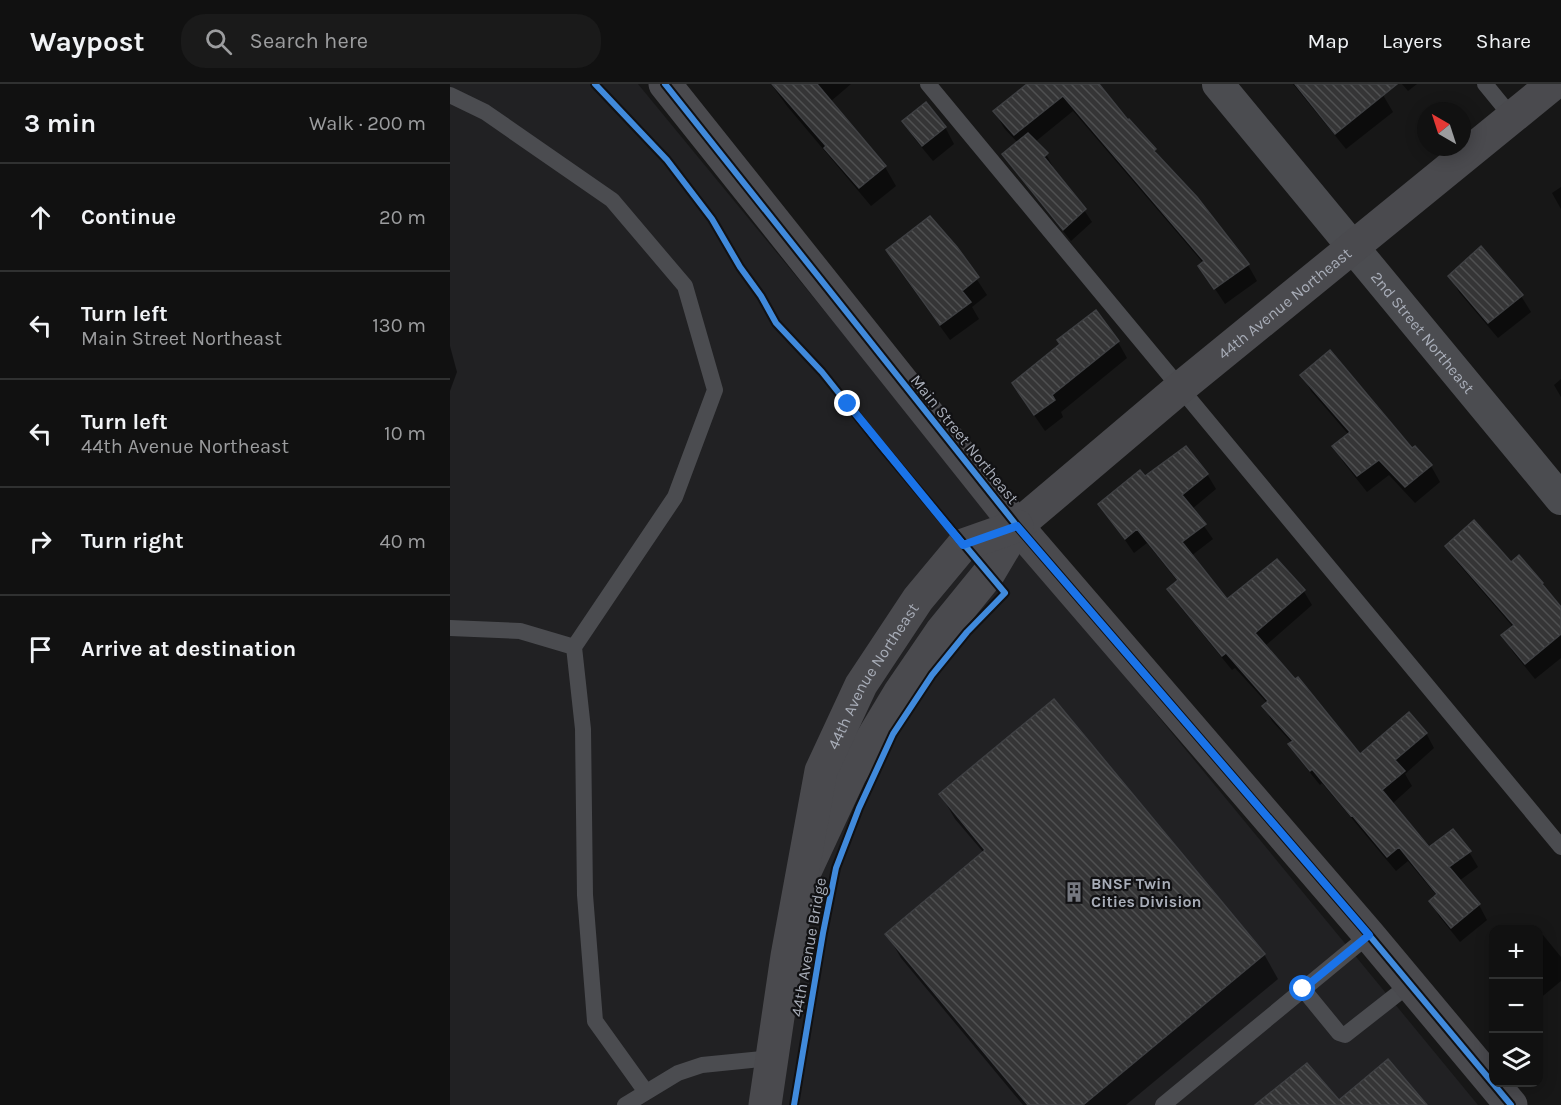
<!DOCTYPE html>
<meta charset="utf-8">
<style>
body{margin:0;font-family:Karla,sans-serif;background:#1a1a1a;color:#f1f3f6}
.controls{position:absolute;right:18px;bottom:18px;display:grid;overflow:hidden;border-radius:12px;box-shadow:0 3px 15px #0003}
.controls button{width:54px;height:54px;display:grid;place-items:center;padding:0;border:0;border-bottom:2px solid #303131;background:#111;color:#f1f3f6;font:30px sans-serif}
.compass{position:absolute;left:967px;top:18px;width:54px;height:54px;border-radius:50%;background:#111;box-shadow:0 3px 15px #0003;rotate:321deg}
.stop{position:absolute;width:18px;height:18px;margin:-14px;border:4px solid #1a73e8;border-radius:50%;background:#fff}
.stop.end{background:#1a73e8;border-color:#fff;box-shadow:0 2px 6px #0008}
.list{margin:0;padding:0;list-style:none}
h2{display:flex;justify-content:space-between;align-items:center;height:78px;margin:0;padding:0 24px;font-size:26px}
h2 small{font-size:20px;font-weight:400;color:#9c9d9f}
.list li{display:grid;grid-template-columns:39px 1fr auto;gap:18px;align-items:center;box-sizing:border-box;height:108px;padding:0 24px;border-top:2px solid #303131}
.list b{display:block;font-size:22px;white-space:nowrap}
.list p{margin:0;font-size:20px;white-space:nowrap;color:#9c9d9f}
.list em{font-size:20px;font-style:normal;color:#9c9d9f}
.icon{flex:none;width:33px;height:33px;fill:none;stroke:currentColor;stroke-width:2;stroke-linecap:round;stroke-linejoin:round}
.map{position:relative;flex:none;width:1111px;height:1021px;overflow:hidden}
header{display:flex;align-items:center;gap:36px;box-sizing:border-box;height:84px;padding:0 30px;background:#111;border-bottom:2px solid #303131}
header strong{font-size:28px}
nav{display:flex;gap:33px;margin-inline-start:auto;font-size:21px}
.search{width:420px;height:54px;background:#1a1a1a;display:flex;align-items:center;gap:15px;box-sizing:border-box;padding:0 21px;border-radius:24px;color:#9c9d9f;font-size:22px}
main{display:flex}
aside{flex:1;background:#111}
.map>svg:first-child{display:block}
.built{fill:#212123}
.shadow{fill:#0007}
.building{fill:url(#building-back-hatch);stroke:#3f4043;stroke-width:1.5}
.lines{fill:none;stroke-linecap:round;stroke-linejoin:round}
.lane{stroke:#4b4c50;stroke-width:16}
.street{stroke:#4b4c50;stroke-width:32}
.secondary{stroke:#4a4a4e;stroke-width:33}
.cycleway-casing{stroke:#111113;stroke-width:10}
.cycleway{stroke:#408adc;stroke-width:6}
.route{stroke:#1a73e8;stroke-width:8}
.labels{text-anchor:middle;stroke-width:4.5;stroke-linejoin:round;paint-order:stroke}
.street-label{font-size:16px;fill:#a8adb8;stroke:#111113}
.poi-label{font-size:16px;font-weight:bold;fill:#a8adb8;stroke:#111113;text-anchor:start}
</style>
<header>
<strong>Waypost</strong>
<div class="search"><svg class="icon" aria-label="search" viewBox="0 0 24 24"><circle cx="10" cy="10" r="6"/><path d="M15 15l6 6"/></svg>Search here</div>
<nav><a>Map</a><a>Layers</a><a>Share</a></nav>
</header>
<main>
<aside>
<h2>3 min<small>Walk · 200 m</small></h2>
<ul class="list">
<li><svg class="icon" aria-label="ahead" viewBox="0 0 24 24"><path d="M12 20V5M6 11l6-6 6 6"/></svg><div><b>Continue</b></div><em>20 m</em></li>
<li><svg class="icon" aria-label="left" viewBox="0 0 24 24"><path d="M17 20v-9H6M10 6l-5 5 5 5"/></svg><div><b>Turn left</b><p>Main Street Northeast</p></div><em>130 m</em></li>
<li><svg class="icon" aria-label="left" viewBox="0 0 24 24"><path d="M17 20v-9H6M10 6l-5 5 5 5"/></svg><div><b>Turn left</b><p>44th Avenue Northeast</p></div><em>10 m</em></li>
<li><svg class="icon" aria-label="right" viewBox="0 0 24 24"><path d="M7 20v-9h11M14 6l5 5-5 5"/></svg><div><b>Turn right</b></div><em>40 m</em></li>
<li><svg class="icon" aria-label="arrive" viewBox="0 0 24 24"><path d="M6 21V4h12l-3 4 3 4H6"/></svg><div><b>Arrive at destination</b></div></li>
</ul>
</aside>
<div class="map">
<svg width="1111" height="1021" viewBox="0 0 1111 1021">
<defs>
<pattern id="building-back-hatch" width="6" height="6" patternUnits="userSpaceOnUse" patternTransform="scale(1.5)"><rect width="6" height="6" fill="#353536"/><path d="M-1 5l2 2M0 0l6 6M5-1l2 2" fill="none" stroke="#4f5051"/></pattern>
</defs>
<rect width="100%" height="100%" fill="#171717"/>
<path class="built" d="M0,0H188L1028,1021H0Z"/>
<path class="shadow" d="M321,0H401L380,18L435,83L446,102L421,122L337,22Z
M579,0H647L705,66L711,76L798,181L807,197L775,220L750,182L754,180L623,27L585,58L596,70L603,83L601,85L634,126L642,138L621,157L561,82L554,70L568,59L554,44L545,28Z
M843,0H923L933,11L943,28L896,65Z
M952,0H967L958,7Z
M454,37L495,43L504,60L483,77L464,54Z
M1111,103V125L1102,109Z
M506,164L537,211L522,223L529,235L500,256L447,183L438,166Z
M1000,192L1071,212L1081,228L1048,254L1009,208Z
M668,258L677,274L611,328L613,333L595,347L573,315Z
M0,262L7,288L0,307Z
M852,291L962,366L964,364L981,382L990,398L965,419L939,391L917,408L894,379L884,363L899,351L861,307Z
M1111,295V313L1104,301Z
M757,390L766,405L742,425L763,455L741,472L777,518L853,506L862,521L815,562L910,672L976,649L984,664L955,690L962,702L942,720L979,765L1019,768L1028,783L1009,797L1029,821L1037,836L1010,858L989,832L981,817L987,812L958,777L946,787L872,699L870,701L849,675L840,660L842,659L822,637L814,622L817,619L785,584L782,586L728,520L719,505L728,498L697,459L684,469L650,420L695,395Z
M997,462L1061,480L1092,499L1111,526V574L1085,595L1063,568L1053,551L1063,543L1007,478Z
M491,711L814,870L828,895L676,1021H573L451,874L437,850L534,769L505,735Z
M1093,851L1111,873V897L1088,916V855Z"/>
<path class="building" d="M322,0H367L436,82L409,104L374,64L376,62Z
M577,0H649L678,36L679,35L706,65L704,67L747,113L799,180L764,205L748,182L754,177L613,12L564,51L543,27Z
M845,0H947L885,50Z
M476,18L496,43L472,62L452,37Z
M578,49L598,69L594,73L636,125L613,146L552,70Z
M480,132L507,163L529,193L512,207L521,218L490,241L436,166Z
M1031,162L1073,211L1038,239L998,192Z
M646,226L669,257L602,311L605,316L584,331L562,299L610,260L607,256Z
M880,266L962,364L965,362L982,381L955,403L929,376L907,392L882,362L900,348L850,291Z
M736,362L758,390L732,411L756,440L732,458L777,515L827,475L855,506L805,549L845,595L848,593L910,670L959,628L977,649L945,676L955,687L932,706L979,763L1003,745L1021,767L999,783L1030,820L1001,844L979,817L987,810L949,763L937,773L902,731L901,732L862,685L860,687L838,660L843,657L812,622L818,617L776,569L772,572L717,505L728,496L687,445L675,455L648,420L690,386L695,392Z
M1024,436L1061,478L1069,471L1093,499L1092,500L1111,523V550L1075,580L1051,551L1064,541L995,462Z
M604,615L815,870L633,1021H578L435,850L535,766L489,710Z
M938,975L977,1021H805L857,979L889,1016Z"/>
<g class="lines">
<path class="lane" d="M478,0L1111,763
M1035,0L1062,33
M0,11L35,28L162,116L235,202L265,306L225,413L124,563L133,645L135,811L145,937L196,1008
M0,544L70,547L124,563
M853,905L889,949L895,951L960,900
M175,1021L228,989L252,981L321,974
M713,1021L919,851"/>
<path class="street" id="s1" d="M768,0L1111,415"/>
<g class="secondary">
<path d="M215,0L567,442L919,851L1061,1021"/>
<path id="s2" d="M352,794L400,691L450,608L491,548L539,489L567,442L730,304L1103,0"/>
<path id="s3" d="M315,1021L337,872L371,687L411,601L468,515L513,461L567,442"/>
</g>
<g class="cycleway-casing">
<path id="cycleway" d="M145,0L217,76L262,135L290,183L311,212L326,239L372,288L427,357L555,509L517,548L482,591L443,650L409,724L386,784L373,849L344,1021
M215,0L567,442L919,851L1061,1021"/>
</g>
<use href="#cycleway" class="cycleway"/>
</g>
<g class="lines">
<path class="route" d="M398,320L513,461L567,442L919,851L853,905"/>
</g>
<defs>
<g id="building-bare" transform="scale(1.62)"><path d="M-4-6H4V6H1V3H-1V6H-4ZM-2.5-4.3h1.7v1.8h-1.7ZM.8-4.3h1.7v1.8H.8ZM-2.5-1h1.7V.8h-1.7ZM.8-1h1.7V.8H.8Z" fill="#757880" stroke="#111113" stroke-width="2.5" paint-order="stroke"/></g>
</defs>
<g fill-rule="evenodd">
<use href="#building-bare" x="624" y="808"/>
</g>
<g class="labels">
<g class="street-label">
<text dy="6" stroke="none"><textPath href="#s2" startOffset="762">44th Avenue Northeast</textPath></text>
<text dy="6" stroke="none"><textPath href="#s1" startOffset="322">2nd Street Northeast</textPath></text>
<text transform="translate(515 355) rotate(51)" y="6">Main Street Northeast</text>
<text dy="6" stroke="none"><textPath href="#s3" startOffset="447">44th Avenue Northeast</textPath></text>
<text transform="translate(358 863) rotate(-80)" y="6">44th Avenue Bridge</text>
</g>
<g class="poi-label">
<text x="641" y="805">BNSF Twin<tspan x="641" dy="18">Cities Division</tspan></text>
</g>
</g>
</svg>
<div class="controls">
<button>+</button>
<button>−</button>
<button><svg class="icon" aria-label="layers" viewBox="0 0 24 24"><path d="M12 4l9 5-9 5-9-5zM3 14l9 5 9-5"/></svg></button>
</div>
<svg class="compass" viewBox="-18 -18 36 36"><path d="M0-13l5 13h-10z" fill="#e53935"/><path d="M0 13l5-13h-10z" fill="#9c9d9f"/></svg>
<div class="stop" style="left:853px;top:905px"></div>
<div class="stop end" style="left:398px;top:320px"></div>
</div>
</main>
